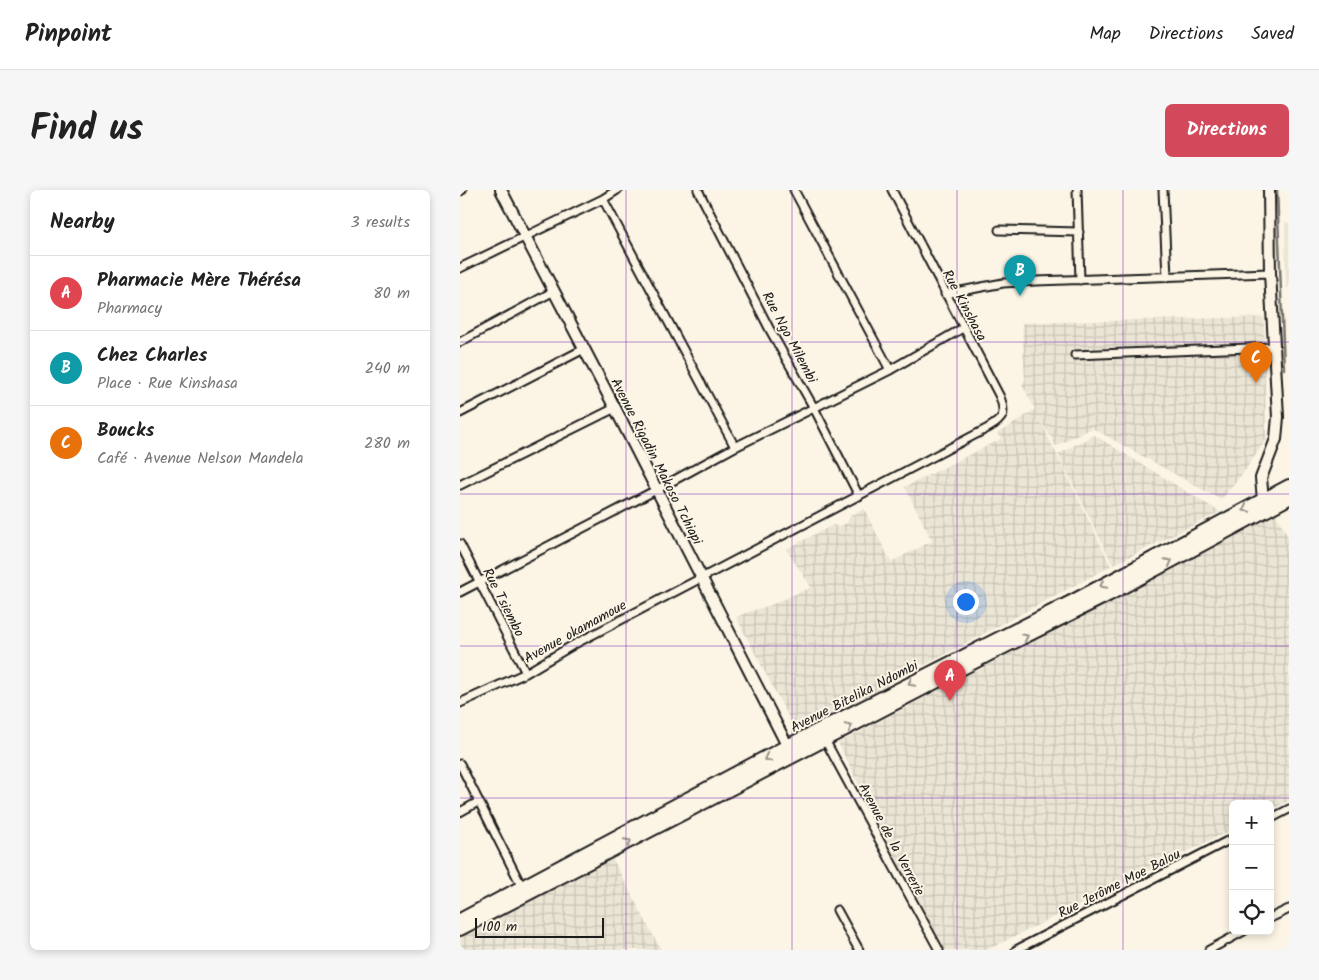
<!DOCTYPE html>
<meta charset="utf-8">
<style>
body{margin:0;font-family:Kalam,sans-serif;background:#f6f6f6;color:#222}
.controls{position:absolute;right:15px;bottom:15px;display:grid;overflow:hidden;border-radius:8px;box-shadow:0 2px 8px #0003}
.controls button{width:45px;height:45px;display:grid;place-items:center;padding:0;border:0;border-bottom:1px solid #e0e0e0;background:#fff;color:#222;font:25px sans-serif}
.scale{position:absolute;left:15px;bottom:12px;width:129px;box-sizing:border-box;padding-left:5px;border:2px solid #1c1c1c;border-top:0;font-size:14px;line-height:18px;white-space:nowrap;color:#1c1c1c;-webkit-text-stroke:4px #fcf5e5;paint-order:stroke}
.you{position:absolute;left:505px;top:411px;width:18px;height:18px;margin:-12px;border:4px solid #fff;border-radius:50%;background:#1a73e8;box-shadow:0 0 0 8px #1a73e833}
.badge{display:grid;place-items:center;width:32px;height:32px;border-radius:50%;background:#d1495b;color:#fff;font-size:16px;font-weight:700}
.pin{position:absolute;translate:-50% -41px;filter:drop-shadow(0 1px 2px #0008)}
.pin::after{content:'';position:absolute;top:26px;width:18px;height:15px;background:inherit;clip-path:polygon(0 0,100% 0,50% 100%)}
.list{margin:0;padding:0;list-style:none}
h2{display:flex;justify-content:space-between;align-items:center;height:65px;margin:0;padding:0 20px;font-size:21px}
h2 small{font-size:16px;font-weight:400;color:#767676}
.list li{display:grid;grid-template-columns:32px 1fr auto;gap:15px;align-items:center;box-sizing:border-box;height:75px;padding:0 20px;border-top:1px solid #e0e0e0}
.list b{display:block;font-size:19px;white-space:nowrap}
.list p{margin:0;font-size:16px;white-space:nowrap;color:#767676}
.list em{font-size:16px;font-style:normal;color:#767676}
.icon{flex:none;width:28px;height:28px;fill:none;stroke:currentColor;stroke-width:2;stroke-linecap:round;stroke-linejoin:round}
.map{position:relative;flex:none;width:829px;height:760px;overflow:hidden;border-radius:8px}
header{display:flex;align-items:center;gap:30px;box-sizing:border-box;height:70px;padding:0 25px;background:#fff;border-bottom:1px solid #e0e0e0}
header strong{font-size:24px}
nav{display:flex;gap:28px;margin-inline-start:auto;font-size:18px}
.intro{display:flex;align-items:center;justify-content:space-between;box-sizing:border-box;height:120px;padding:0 30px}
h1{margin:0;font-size:35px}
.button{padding:12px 22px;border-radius:8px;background:#d1495b;color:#fff;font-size:18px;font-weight:700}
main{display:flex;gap:30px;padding:0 30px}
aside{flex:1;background:#fff;border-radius:8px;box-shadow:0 2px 8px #0003}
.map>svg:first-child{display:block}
.built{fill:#ebe5d6}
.industrial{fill:url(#industrial-grid)}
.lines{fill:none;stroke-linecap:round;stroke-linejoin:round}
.stream{stroke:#75726c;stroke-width:2.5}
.street-casing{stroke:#1c1c1c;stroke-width:11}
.secondary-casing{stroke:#1c1c1c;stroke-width:14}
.highway-casing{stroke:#1c1c1c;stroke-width:16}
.street{stroke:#fcf5e5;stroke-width:7}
.secondary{stroke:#fcf5e5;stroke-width:10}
.highway{stroke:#fcf5e5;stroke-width:12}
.oneway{stroke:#97938b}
.grid{fill:none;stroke:#7b2cbf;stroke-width:1;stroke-opacity:0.55}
.labels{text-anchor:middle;stroke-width:4;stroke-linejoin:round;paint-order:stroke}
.street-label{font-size:14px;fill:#1c1c1c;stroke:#fcf5e5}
</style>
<header>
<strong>Pinpoint</strong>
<nav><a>Map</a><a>Directions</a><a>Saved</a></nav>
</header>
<div class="intro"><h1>Find us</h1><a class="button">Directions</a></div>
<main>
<aside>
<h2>Nearby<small>3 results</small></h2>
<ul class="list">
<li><span class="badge" style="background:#e0444e">A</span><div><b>Pharmacie Mère Thérésa</b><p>Pharmacy</p></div><em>80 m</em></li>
<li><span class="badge" style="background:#0f9aa8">B</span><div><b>Chez Charles</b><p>Place · Rue Kinshasa</p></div><em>240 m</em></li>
<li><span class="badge" style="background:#e8710a">C</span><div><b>Boucks</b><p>Café · Avenue Nelson Mandela</p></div><em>280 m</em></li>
</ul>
</aside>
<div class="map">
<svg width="829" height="760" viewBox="0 0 829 760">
<defs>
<pattern id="industrial-grid" width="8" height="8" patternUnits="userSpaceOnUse" patternTransform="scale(1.25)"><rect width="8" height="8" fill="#ebe5d6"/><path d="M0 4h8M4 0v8" fill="none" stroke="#c9c4b7"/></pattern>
</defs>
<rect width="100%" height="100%" fill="#fcf5e5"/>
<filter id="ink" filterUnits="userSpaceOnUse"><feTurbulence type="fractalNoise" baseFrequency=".02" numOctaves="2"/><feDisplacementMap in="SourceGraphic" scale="10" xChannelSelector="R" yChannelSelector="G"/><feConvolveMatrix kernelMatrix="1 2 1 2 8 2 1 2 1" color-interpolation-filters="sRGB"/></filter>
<g filter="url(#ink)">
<path class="built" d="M825,32L829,33V98L826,97Z"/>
<path class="industrial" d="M804,127L806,250L783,283L761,310L632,238L596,256L578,226L651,376L465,475L458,473L451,476L448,484L348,538L331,532L276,427L288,422L311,415L351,397L326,359L373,335L379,337L387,333L390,326L404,319L431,372L472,351L445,297L541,249L537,243L549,237L575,219L562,194L565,191L562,133Z
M634,245L760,322L653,375L598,264Z
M816,324L829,349V611L810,620V614H773V639L527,760H482L378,553Z
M151,666L201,760H0V745Z"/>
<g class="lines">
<path class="stream" d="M817,0L824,179"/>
<g class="street-casing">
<path id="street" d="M238,0L310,140L354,218L399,306
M334,0L430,180
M617,0L620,90
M703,0L707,87
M0,1L2,0
M143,9L275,257
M539,40L619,42
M0,78L143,9L157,0
M485,104L543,93L576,91L810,83
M0,152L94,101
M615,165L814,157
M0,223L124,159
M0,295L155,218
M0,354L66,483
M0,402L196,300L275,257L430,180L503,138
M0,513L66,483L113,455L528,238C544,229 546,224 540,207L432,0
M365,550L479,760
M0,574L62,697
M0,622L18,612
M810,629L829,619
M377,720L399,760
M810,728L829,719
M556,760L773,648
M749,760L784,741"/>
</g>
<g class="secondary-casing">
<path id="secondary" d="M41,0L155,218L330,561
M803,310L801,288L816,249L818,227L810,83L809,0"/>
</g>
<g class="highway-casing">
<path id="highway" d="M0,730L327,556L613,411L829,296
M0,739L528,465L648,405L829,308"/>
</g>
<use href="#street" class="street"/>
<use href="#secondary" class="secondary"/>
<use href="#highway" class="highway"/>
</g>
<defs><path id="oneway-chevron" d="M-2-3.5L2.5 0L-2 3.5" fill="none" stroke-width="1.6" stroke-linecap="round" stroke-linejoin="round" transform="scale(1.25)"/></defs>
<g class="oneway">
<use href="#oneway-chevron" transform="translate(786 319) rotate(152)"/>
<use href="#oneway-chevron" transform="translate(709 372) rotate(-28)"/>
<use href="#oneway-chevron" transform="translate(643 395) rotate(152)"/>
<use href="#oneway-chevron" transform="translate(565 447) rotate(-27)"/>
<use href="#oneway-chevron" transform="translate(451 493) rotate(153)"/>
<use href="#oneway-chevron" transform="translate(389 537) rotate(-28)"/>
<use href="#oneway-chevron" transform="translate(307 568) rotate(152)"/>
<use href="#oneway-chevron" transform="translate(168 652) rotate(-27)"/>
</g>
</g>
<path class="grid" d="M166,0V760M332,0V760M497,0V760M663,0V760M0,152H829M0,304H829M0,456H829M0,608H829"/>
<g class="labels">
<g class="street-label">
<text transform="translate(505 115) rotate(62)" y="5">Rue Kinshasa</text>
<text transform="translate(330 147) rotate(62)" y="5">Rue Ngo Milembi</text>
<text transform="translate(197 271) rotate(63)" y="5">Avenue Rigadin Makoso Tchiapi</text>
<text transform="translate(44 412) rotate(63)" y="5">Rue Tsiembo</text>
<text transform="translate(115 441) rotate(-29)" y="5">Avenue okamamoue</text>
<text transform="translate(394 506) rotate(-27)" y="5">Avenue Bitelika Ndombi</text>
<text transform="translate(432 649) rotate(62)" y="5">Avenue de la Verrerie</text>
<text transform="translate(659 693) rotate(-27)" y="5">Rue Jerôme Moe Balou</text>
</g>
</g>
</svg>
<div class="controls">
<button>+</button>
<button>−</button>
<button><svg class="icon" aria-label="locate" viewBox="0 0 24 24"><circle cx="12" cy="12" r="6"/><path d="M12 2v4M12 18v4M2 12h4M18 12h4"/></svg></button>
</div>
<div class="scale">100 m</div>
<div class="you"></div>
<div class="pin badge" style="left:490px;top:511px;background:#e0444e">A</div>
<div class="pin badge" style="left:560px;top:106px;background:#0f9aa8">B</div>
<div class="pin badge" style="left:796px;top:193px;background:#e8710a">C</div>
</div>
</main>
